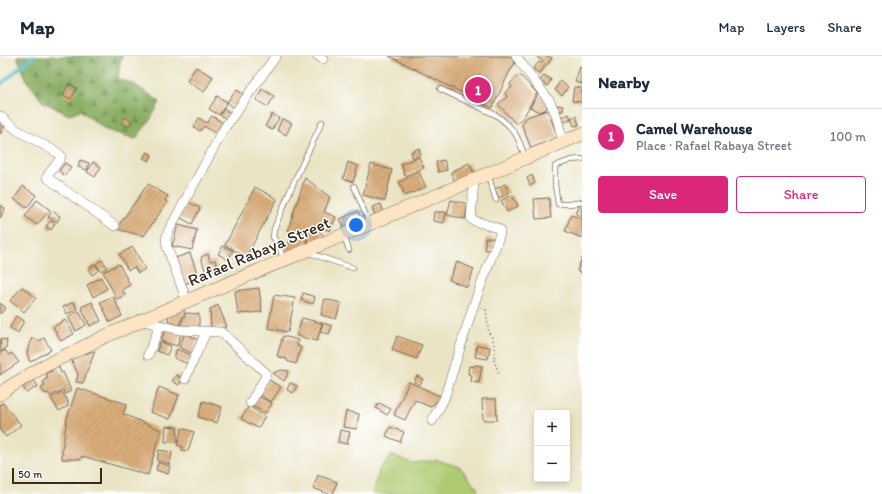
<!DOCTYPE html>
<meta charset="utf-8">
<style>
body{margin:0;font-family:Itim,sans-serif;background:#f2f2f3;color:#1f2937}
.controls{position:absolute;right:12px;bottom:12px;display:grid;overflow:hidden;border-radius:4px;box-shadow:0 2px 6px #0003}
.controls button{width:36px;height:36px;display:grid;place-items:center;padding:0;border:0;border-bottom:1px solid #e0e1e3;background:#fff;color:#1f2937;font:20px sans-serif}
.scale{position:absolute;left:12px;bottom:10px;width:90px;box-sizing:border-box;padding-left:4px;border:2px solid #3b2a1e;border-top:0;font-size:11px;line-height:14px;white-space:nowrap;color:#3b2a1e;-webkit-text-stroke:3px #fff;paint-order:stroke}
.you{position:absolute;left:356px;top:169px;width:14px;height:14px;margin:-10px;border:3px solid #fff;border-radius:50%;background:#1a73e8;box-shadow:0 0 0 6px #1a73e833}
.badge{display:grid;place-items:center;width:26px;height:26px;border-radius:50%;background:#db2777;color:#fff;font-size:13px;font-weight:700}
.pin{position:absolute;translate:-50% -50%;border:2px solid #fff;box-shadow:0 1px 4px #0006}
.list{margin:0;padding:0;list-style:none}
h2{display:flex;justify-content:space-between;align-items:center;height:52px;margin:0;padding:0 16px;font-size:17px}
h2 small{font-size:13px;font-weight:400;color:#747a83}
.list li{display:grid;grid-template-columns:26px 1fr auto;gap:12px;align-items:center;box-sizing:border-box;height:56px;padding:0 16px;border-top:1px solid #e0e1e3}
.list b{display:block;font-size:15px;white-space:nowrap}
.list p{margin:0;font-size:13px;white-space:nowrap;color:#747a83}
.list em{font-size:13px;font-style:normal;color:#747a83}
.actions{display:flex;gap:8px;padding:12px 16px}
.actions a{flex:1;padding:9px 0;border:1px solid #db2777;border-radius:4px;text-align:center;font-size:14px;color:#db2777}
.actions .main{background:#db2777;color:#fff}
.map{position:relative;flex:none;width:582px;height:438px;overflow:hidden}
header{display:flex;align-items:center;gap:24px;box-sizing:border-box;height:56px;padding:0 20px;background:#fff;border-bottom:1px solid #e0e1e3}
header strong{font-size:19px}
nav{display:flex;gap:22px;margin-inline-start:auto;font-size:14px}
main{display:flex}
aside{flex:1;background:#fff}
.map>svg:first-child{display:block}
.green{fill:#adca71;stroke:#747a48}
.forest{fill:url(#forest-firs);stroke:#626c40}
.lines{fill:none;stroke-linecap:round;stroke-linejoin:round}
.stream{stroke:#54bfcf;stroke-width:3.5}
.building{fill:url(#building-hatch)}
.lane-casing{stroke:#786b58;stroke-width:6}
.street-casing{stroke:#786b58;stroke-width:10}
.secondary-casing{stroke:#786b58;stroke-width:14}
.path{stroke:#786b58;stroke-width:2;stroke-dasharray:1 3;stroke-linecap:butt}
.lane{stroke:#fff;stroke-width:4.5}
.street{stroke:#fff;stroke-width:9}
.secondary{stroke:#fce5c4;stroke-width:13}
.labels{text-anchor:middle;stroke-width:3;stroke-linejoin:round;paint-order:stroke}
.street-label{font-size:17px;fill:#3b2a1e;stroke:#fff}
</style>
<header>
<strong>Map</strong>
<nav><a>Map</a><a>Layers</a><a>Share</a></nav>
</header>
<main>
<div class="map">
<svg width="582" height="438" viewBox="0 0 582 438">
<defs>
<pattern id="forest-firs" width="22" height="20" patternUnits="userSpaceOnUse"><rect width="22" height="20" fill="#8aae63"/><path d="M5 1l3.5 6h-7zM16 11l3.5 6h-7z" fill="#728e51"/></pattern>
<pattern id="building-hatch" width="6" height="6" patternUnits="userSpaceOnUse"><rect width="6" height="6" fill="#daae7b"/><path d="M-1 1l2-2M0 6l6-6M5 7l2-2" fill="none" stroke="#b28e64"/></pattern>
</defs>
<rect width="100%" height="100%" fill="#fff"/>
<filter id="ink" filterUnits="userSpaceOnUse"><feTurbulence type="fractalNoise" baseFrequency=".025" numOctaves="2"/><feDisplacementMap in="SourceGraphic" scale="8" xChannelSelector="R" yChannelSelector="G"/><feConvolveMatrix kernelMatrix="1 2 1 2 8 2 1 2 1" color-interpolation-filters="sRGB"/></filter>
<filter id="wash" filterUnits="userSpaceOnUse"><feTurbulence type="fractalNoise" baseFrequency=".012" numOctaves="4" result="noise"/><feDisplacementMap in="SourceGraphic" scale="16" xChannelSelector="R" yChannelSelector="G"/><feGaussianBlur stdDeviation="0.9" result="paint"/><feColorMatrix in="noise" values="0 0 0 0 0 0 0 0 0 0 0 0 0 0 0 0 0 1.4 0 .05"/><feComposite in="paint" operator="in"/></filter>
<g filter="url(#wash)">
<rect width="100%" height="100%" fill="#eae4c4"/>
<path class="green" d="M392,399L412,407L437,404L460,411L477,432L478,438H372L380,412Z"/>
<path class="forest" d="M17,0H123L120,6L118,23L134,28L160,46L150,64L136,83L106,74L80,54L69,59L43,46L27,25Z"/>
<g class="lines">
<path class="stream" d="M0,29L33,0"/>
</g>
<g id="blocks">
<path class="building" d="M389,0H510L515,7L510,15L492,52Z
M538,0H548L552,2L547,9L537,1Z
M539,6L545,10L540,18L533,13Z
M196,11L213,21L204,36L187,25Z
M580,11L582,12V28L575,26Z
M519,18L537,37L523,62L516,68L498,48L507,41L505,37L512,31L510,28Z
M544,19L551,24L547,30L540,25Z
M560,25L568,31L562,40L555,34Z
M69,28L77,32L71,43L63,39Z
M574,31L582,32V46L572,45Z
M262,33L274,40L268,51L256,44Z
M237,34L244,39L234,52L227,46Z
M538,38L550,45L545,54L539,56L530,51Z
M217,40L227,46L219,59L209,53Z
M556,49L563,50V55H556Z
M224,53L230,57L226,63L220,59Z
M547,54L558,81L531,92L522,69L527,61Z
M272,58L279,62L272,74L265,70Z
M569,58L571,63L560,67L558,62Z
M212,60L223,67L216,78L204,70L200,75L194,71L199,62L207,67Z
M576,60L579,69L574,70L571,62Z
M124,61L132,65L129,71L121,67Z
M282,63L292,67L286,79L277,74Z
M0,64L6,68L0,78Z
M419,92L421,99L413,102L411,96Z
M147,96L152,99L149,105L143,102Z
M419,101L424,112L405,120L401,108Z
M80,104L89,107L87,114L78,111Z
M444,104L447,114L438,116L436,106Z
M93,106L101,111L95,121L87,116Z
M348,106L358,110L353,126L343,123Z
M65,107L71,111L65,120L59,115Z
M469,107L474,117L455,126L451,116Z
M371,108L392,114L385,145L363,139Z
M419,116L426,131L405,140L399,126Z
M532,119L535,127L530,130L527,122Z
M305,122L330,141L324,156L336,161L330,175L318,170L317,173L323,179L321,184L308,190L307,183L305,191L285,198L293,176L288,174Z
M148,128L168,140L165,144L167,146L144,180L116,173Z
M505,128L509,137L499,142L495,133Z
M23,130L36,139L27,152L14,143Z
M255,131L277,143L246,201L225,189Z
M512,139L518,150L507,156L501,144Z
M549,142L551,162L536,163L534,143Z
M37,144L50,154L37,169L25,160Z
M451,144L468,148L465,163L447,159Z
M582,144V161L576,158Z
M188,146L200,152L192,168L179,161Z
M381,148L385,160L376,162L372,151Z
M0,149L5,152L0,162Z
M52,155L60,160L57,166L48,161Z
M358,155L363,167L346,175L340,163Z
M434,156H446L444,167L433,165Z
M571,159L582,163V182L565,175Z
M50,165L55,168L51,174L46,171Z
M178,169L197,174L192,194L172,190Z
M485,182H493L494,193L485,194Z
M223,190L233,195L228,204L218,198Z
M133,191L145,213L138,217L134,211L128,214L119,198Z
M190,197L199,223L184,228L175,202Z
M208,198L210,205L215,204L218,213L206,217L201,201Z
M582,202V217L577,215Z
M102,204L107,211L101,215L96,208Z
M457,206L474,213L467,231L449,224Z
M95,208L99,214L92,219L88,213Z
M119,208L130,229L122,234L125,239L117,243L103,216Z
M101,221L107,233L93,241L87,229Z
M22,231L36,242L24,256L10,245Z
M259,232L262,256L238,258L235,235Z
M303,237L315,241L313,248L301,244Z
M274,239L295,242L288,276L268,272Z
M113,240L122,260L110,266L100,246Z
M325,243L341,247L336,263L321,259Z
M74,246L77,254L67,258L63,251Z
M92,246L101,265L90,270L81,251Z
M0,247L6,252L0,258Z
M218,249L227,271L211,272L210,253Z
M183,253L185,256L179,269L168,266L169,258Z
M79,255L86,269L76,275L68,261Z
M186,257L199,258V271L180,270Z
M16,260L24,265L18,277L10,272Z
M302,262L322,267L317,285L297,280Z
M65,264L74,278L61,285L53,271Z
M323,267L332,270L329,278L320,276Z
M165,273L181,278L177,290L161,285Z
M185,277L198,284L192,297L179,291Z
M283,280L298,284L297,290L301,291L296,308L287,305V303L277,300Z
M397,280L422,289L417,303L392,294Z
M32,282L39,285L44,282L51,294L30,306L27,297Z
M0,283L7,284L6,292L1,296Z
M160,286L171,290L167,299L157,295Z
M477,289L490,291L488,303L475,301Z
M177,293L192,299L188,308L174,302Z
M5,294L9,299L12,297L19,306L0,319V297Z
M95,295L83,327L76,326L78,318L71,303L82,297L85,298Z
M58,309L61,317L63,316L71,335L65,338L63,334L50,340L48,337L45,338L41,332L45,330L43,325L48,322L46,317L52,315L51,312Z
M474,309L482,310L479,327L471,326L472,319L468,318L469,310L474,311Z
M282,314L289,315L284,325L273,317Z
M176,319L182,322L179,329L172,325Z
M417,320L423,323L420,329L414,326Z
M34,324L38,330L27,337L23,331Z
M269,324L281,331L271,346L260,339Z
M409,326L442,341L430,351L415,344L405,364L394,359Z
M290,327L297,330L293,337L287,334Z
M159,331L179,339L170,363L150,356Z
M77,332L127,348L123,358L161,374L148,419L82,400L81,403H62V394L67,362Z
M62,336L68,345V350L59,355L51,342Z
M257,340L272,347L266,357L252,350Z
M482,343H496L497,364H483Z
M203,345L222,351L217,367L198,361Z
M3,347L21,369L6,381L0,374V349Z
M379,347L391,353L387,359L376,352Z
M249,350L265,360L258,372L241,363Z
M346,355L359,358L356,373L343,371Z
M166,370L177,371V386H165Z
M390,371L404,376L400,386L386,380Z
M182,372L194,376L188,395L182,394L183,391L177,389Z
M340,374L350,376L347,388L338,386Z
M159,394L172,396L170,408L157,405Z
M158,407L170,410L168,418L156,414Z
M318,419L337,426L333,438H329L313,432Z"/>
</g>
</g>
<g filter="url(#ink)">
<use href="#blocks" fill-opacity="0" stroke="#786b58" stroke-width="1"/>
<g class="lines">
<g class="lane-casing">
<path id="lane" d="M440,33L496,59C515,73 518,80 525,101
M582,103L571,104L555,110V129L558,148H570L582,146
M488,119L496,144
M354,130L369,167
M344,181L349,194
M309,197L353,212
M283,203L279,189L273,181L274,173L293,128L322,66"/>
</g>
<g class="street-casing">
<path id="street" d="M318,0L323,3
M516,0L550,46L556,58L563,86
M0,60L17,74L58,97L61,100L60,103L48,119L47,121L49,123L115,170
M187,245L167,191L166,183L168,176L225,71L276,0
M143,265L180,274L221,276L266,317L265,322L250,347
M148,299L160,270
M185,323L206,276
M432,365L444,343L474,248L500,178V174L497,172L472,164L471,162L474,125"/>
</g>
<g class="secondary-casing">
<path id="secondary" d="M0,338L8,332L46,309L106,280L187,245L582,78"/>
</g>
<path class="path" d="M482,252L486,254L489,277L493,283L495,295L494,305L499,317"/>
<use href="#lane" class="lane"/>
<use href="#street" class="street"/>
<use href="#secondary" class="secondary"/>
</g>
</g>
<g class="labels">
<g class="street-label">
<text transform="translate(259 195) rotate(-23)" y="6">Rafael Rabaya Street</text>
</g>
</g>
</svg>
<div class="controls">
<button>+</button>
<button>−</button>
</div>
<div class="scale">50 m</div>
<div class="you"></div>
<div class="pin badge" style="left:478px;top:34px">1</div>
</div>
<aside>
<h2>Nearby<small></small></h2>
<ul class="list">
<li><span class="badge">1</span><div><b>Camel Warehouse</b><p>Place · Rafael Rabaya Street</p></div><em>100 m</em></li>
</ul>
<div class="actions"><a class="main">Save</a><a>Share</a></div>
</aside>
</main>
